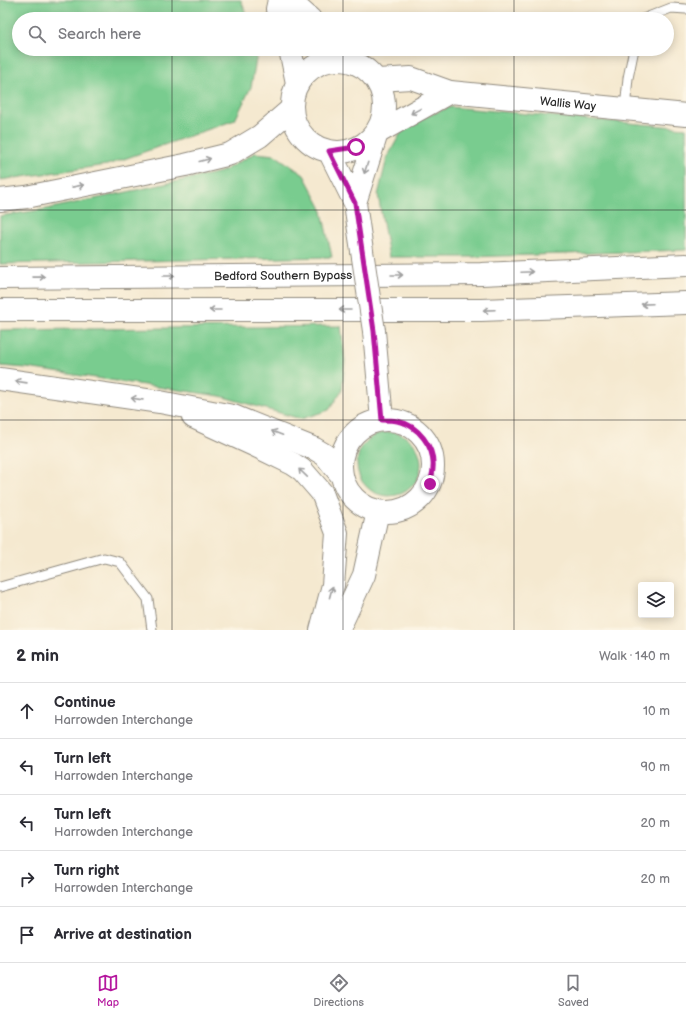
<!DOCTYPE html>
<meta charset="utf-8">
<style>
body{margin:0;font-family:"Balsamiq Sans",sans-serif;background:#f7f7f7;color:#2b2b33}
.controls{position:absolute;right:12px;bottom:12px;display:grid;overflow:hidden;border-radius:4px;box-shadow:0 2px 10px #0003}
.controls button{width:36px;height:36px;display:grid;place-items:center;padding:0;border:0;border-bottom:1px solid #e1e1e2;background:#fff;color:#2b2b33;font:20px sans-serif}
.stop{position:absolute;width:12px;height:12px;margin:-9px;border:3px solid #b5179e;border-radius:50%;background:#fff}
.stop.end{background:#b5179e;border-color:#fff;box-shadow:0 1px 4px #0008}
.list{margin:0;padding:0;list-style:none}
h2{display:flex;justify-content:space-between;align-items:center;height:52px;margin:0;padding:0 16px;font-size:17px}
h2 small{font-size:13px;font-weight:400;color:#7c7c81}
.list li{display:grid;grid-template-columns:26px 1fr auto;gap:12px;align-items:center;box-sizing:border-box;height:56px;padding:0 16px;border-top:1px solid #e1e1e2}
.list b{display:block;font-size:15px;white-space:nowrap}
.list p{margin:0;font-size:13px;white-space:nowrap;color:#7c7c81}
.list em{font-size:13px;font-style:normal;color:#7c7c81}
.icon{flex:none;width:22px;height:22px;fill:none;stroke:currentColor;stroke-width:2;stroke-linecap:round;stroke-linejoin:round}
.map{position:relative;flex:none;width:686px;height:630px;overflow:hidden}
.search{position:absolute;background:#fff;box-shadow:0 2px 10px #0003;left:12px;right:12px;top:12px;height:44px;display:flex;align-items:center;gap:10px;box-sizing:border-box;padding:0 14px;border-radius:22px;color:#7c7c81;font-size:15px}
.sheet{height:332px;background:#fff}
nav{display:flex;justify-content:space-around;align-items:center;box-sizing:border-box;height:56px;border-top:1px solid #e1e1e2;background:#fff;font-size:11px;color:#7c7c81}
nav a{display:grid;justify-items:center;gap:2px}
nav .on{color:#b5179e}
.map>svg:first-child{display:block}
.green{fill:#79cc8f;stroke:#527c5d}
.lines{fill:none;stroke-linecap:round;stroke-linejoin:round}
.service-casing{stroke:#908a7e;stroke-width:11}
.tertiary-casing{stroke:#908a7e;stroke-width:24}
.primary-casing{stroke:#908a7e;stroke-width:24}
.trunk-casing{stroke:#908a7e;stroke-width:24}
.service{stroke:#fff;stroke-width:9}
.tertiary{stroke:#fff;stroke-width:22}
.primary{stroke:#fff;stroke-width:22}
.trunk{stroke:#fff;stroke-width:22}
.primary-bridge-casing{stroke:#908a7e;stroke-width:24;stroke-linecap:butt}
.primary-bridge{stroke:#fff;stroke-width:22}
.oneway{stroke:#a0a0a0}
.route{stroke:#b5179e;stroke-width:5}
.grid{fill:none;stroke:#2b2b2b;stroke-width:1;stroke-opacity:0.55}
.labels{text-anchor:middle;stroke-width:4;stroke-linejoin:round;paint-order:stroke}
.street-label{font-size:12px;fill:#2b2b2b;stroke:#fcf5e5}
</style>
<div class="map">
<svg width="686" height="630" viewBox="0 0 686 630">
<rect width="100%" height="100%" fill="#fcf5e5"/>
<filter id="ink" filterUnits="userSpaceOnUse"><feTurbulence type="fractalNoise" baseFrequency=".025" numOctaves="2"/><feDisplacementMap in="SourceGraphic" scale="8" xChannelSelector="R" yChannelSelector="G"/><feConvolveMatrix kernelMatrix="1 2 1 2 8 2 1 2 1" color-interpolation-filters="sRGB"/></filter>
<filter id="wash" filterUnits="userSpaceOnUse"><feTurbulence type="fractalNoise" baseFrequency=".012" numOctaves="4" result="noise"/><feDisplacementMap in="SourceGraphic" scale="16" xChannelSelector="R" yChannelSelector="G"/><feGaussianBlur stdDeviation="0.9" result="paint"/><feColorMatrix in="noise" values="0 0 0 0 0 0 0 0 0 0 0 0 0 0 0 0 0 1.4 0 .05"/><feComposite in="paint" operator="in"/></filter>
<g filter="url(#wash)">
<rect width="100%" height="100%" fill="#f5e9d0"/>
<path class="green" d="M0,0H241L248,19H19V49H258L251,87L235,120L107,165L0,180Z
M450,107L686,128V250L471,257H389L378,195L387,158L405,125Z
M255,153L275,155L304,175L321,207L332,257L0,264V216L47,209L221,172Z
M341,326L345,361L342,390L329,410L301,419L220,396L27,368L0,366V330Z
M357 464a32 32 0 1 1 64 0a32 32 0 1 1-64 0Z"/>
</g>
<g filter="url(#ink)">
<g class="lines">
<g class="service-casing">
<path id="service" d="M643,19L671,8L686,9
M625,109L628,78L634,49
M0,587L104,558L120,562L148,599L152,630"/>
</g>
<g class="tertiary-casing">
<g id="tertiary">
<path id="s1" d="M378,80L411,78L450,92L686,115"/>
<path d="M377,133L450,92"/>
</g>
</g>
<g class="primary-casing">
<path id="primary" d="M279,0L277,9L280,19
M289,0L310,19
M290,49L297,83
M292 106a46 46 0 1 1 92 0a46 46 0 1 1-92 0Z
M329,151L355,203L362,251
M355,203L377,133
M374,331L382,420
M341 466a46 46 0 1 1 92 0a46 46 0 1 1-92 0Z
M338,630L341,624L364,575L378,511"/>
</g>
<g class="trunk-casing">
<g id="trunk">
<path d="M0,200L26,197L185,165L230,154L260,136L290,110"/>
<path id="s2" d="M0,278L481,274L686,265"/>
<path d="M0,310H481L686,303"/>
<path d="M0,379L160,402L233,416L315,449L325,455L342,476"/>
<path d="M193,417L256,446L293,464L302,470L322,493L337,533L333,585L321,630"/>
</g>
</g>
<use href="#service" class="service"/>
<use href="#tertiary" class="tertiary"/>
<use href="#primary" class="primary"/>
<use href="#trunk" class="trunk"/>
<g class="primary-bridge-casing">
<path id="primary-bridge" d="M362,251L374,331"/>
</g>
<use href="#primary-bridge" class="primary-bridge"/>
</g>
<defs><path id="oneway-shaft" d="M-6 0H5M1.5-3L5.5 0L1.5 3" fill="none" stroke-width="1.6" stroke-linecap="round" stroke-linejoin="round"/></defs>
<g class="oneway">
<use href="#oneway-shaft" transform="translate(416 111) rotate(151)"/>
<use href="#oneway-shaft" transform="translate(205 160) rotate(-15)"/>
<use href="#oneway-shaft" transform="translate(366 168) rotate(108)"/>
<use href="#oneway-shaft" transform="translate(78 186) rotate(-11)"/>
<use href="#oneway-shaft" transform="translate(527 272) rotate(-3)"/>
<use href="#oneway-shaft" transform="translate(397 275)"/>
<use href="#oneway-shaft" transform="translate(169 276)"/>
<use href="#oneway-shaft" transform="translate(39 277) rotate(-1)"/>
<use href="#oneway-shaft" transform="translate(647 304) rotate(178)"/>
<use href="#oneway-shaft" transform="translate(215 310) rotate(-180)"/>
<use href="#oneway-shaft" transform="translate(345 310) rotate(-180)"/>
<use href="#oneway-shaft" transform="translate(489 310) rotate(178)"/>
<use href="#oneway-shaft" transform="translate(21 382) rotate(-172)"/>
<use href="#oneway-shaft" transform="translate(137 399) rotate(-172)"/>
<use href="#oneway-shaft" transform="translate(277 433) rotate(-159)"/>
<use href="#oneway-shaft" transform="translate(303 473) rotate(-136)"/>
<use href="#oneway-shaft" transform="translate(331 592) rotate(-75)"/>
</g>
</g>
<g class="lines" filter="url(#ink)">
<path class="route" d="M356,147L329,151L355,203L374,331L382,420C387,420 392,420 397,421C418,425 435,447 433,468C433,473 431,479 430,484"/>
</g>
<path class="grid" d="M172,0V19M343,0V19M514,0V19M172,49V630M343,49V630M514,49V630M0,210H686M0,420H686"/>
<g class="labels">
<g class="street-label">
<text dy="4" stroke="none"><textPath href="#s1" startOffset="193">Wallis Way</textPath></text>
<text dy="4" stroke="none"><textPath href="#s2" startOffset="283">Bedford Southern Bypass</textPath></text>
</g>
</g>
</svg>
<div class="controls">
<button><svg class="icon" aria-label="layers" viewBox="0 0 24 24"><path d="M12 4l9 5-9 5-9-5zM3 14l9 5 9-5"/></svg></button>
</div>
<div class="stop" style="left:356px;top:147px"></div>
<div class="stop end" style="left:430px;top:484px"></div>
<div class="search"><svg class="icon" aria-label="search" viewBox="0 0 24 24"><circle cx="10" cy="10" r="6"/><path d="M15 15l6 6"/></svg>Search here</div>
</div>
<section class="sheet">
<h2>2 min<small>Walk · 140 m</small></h2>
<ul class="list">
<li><svg class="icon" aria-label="ahead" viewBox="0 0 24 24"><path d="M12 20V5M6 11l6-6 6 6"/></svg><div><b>Continue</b><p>Harrowden Interchange</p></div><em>10 m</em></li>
<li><svg class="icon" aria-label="left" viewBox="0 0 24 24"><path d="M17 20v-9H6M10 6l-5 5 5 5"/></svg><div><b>Turn left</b><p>Harrowden Interchange</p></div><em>90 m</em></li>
<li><svg class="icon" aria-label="left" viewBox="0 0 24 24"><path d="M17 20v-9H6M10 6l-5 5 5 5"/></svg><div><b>Turn left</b><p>Harrowden Interchange</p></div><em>20 m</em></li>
<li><svg class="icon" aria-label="right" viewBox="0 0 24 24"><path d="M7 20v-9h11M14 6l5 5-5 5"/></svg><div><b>Turn right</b><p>Harrowden Interchange</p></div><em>20 m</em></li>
<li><svg class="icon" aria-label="arrive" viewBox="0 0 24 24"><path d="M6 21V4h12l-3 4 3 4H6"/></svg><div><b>Arrive at destination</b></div></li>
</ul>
</section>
<nav>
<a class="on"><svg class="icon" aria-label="map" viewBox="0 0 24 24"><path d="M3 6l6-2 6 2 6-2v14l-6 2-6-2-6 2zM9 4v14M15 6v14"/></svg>Map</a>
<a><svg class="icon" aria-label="directions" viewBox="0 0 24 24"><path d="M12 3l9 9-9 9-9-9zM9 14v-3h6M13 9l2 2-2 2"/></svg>Directions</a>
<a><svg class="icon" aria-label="saved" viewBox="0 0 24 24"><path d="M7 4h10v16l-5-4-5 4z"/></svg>Saved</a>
</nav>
